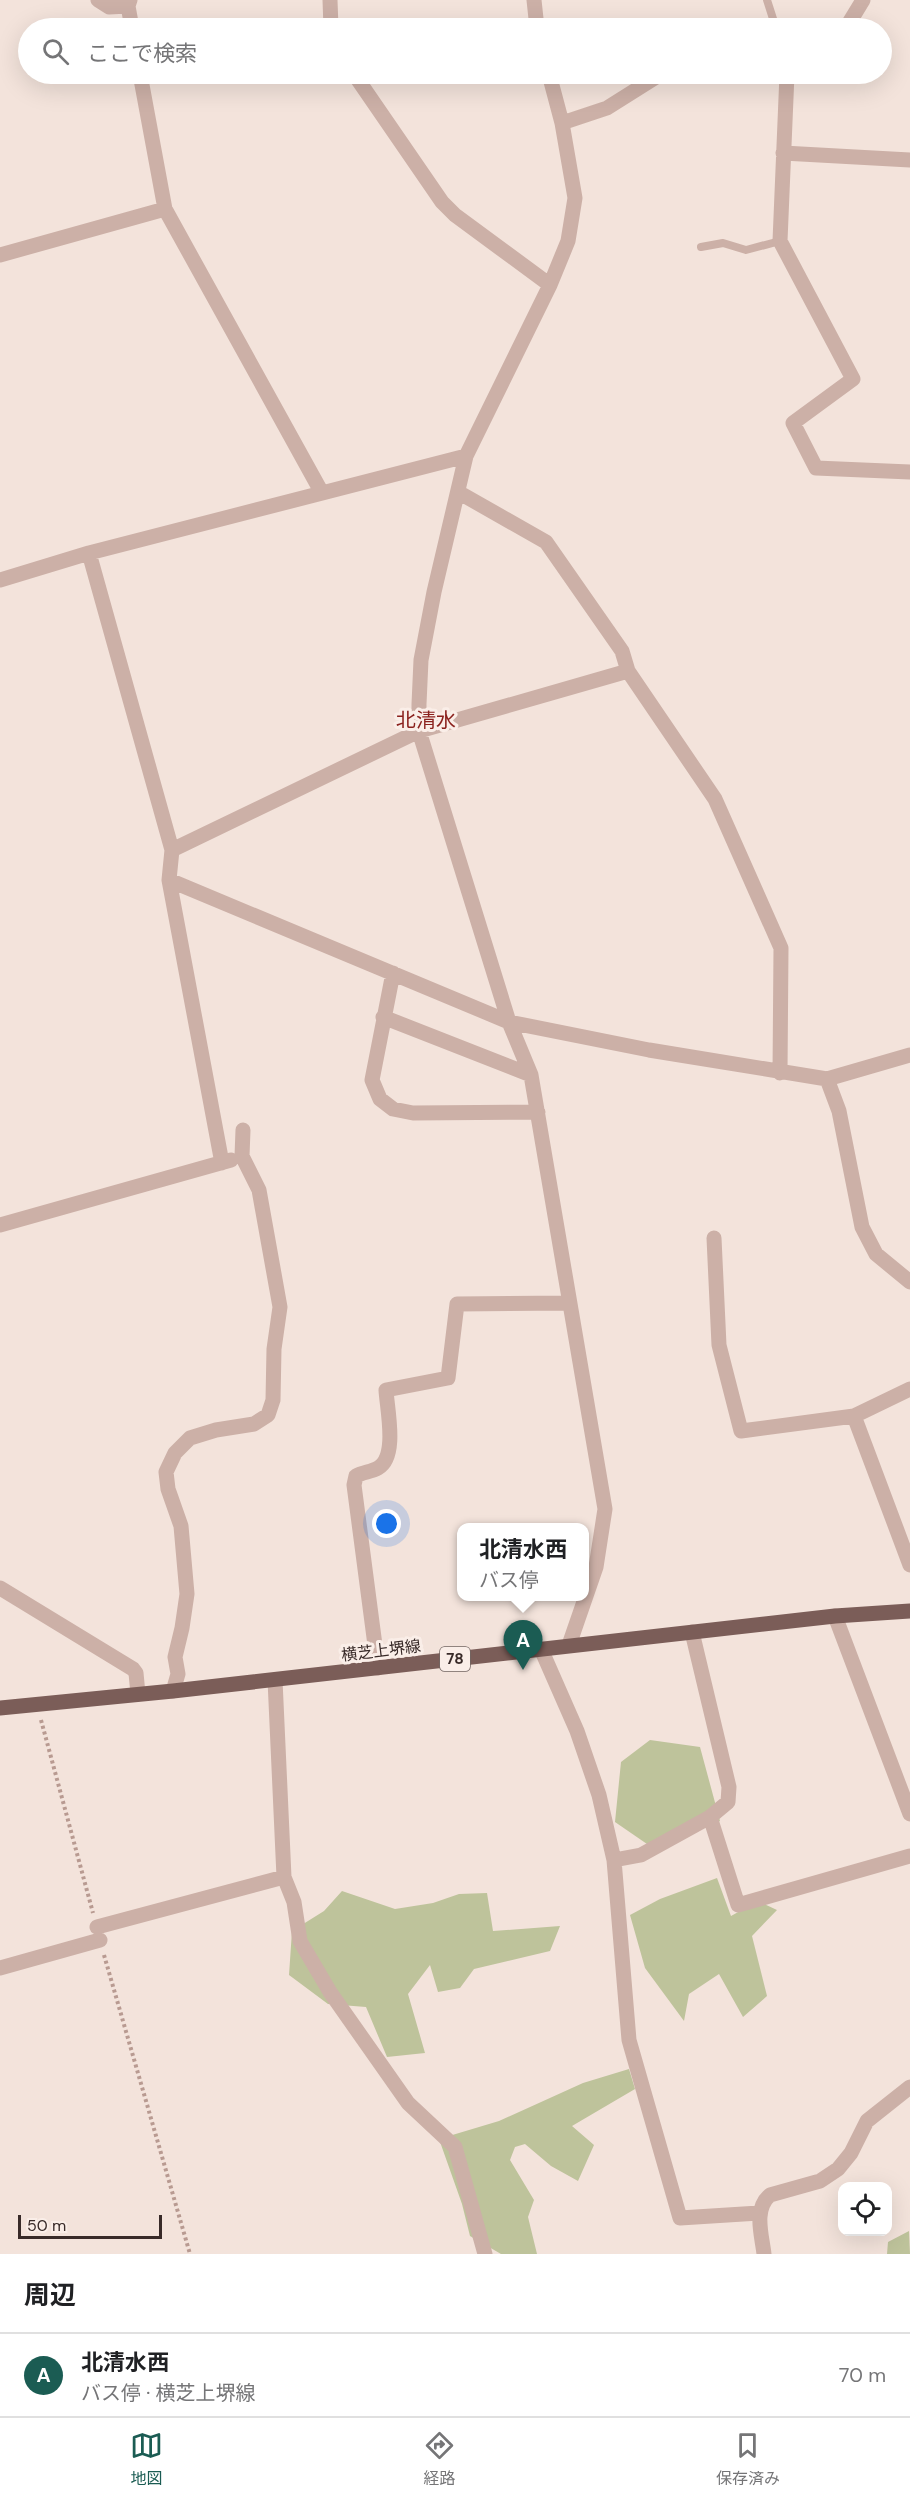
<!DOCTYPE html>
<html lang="ja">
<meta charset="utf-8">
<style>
body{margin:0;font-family:"DM Sans","Noto Sans JP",sans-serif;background:#f2f2f2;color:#202124}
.controls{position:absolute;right:18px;bottom:18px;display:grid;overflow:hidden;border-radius:12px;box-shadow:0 6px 24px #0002}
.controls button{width:54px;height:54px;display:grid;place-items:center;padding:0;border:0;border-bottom:2px solid #e0e0e0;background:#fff;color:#202124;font:30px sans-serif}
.scale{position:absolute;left:18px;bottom:15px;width:144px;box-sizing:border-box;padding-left:6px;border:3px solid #382a28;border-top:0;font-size:16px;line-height:21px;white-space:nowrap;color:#382a28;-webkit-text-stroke:4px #faeee8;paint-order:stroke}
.you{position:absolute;left:387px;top:1524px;width:21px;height:21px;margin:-15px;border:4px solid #fff;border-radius:50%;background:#1a73e8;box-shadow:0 0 0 9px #1a73e833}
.badge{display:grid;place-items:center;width:39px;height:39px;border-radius:50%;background:#1b5c53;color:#fff;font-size:20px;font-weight:700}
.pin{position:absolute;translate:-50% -50px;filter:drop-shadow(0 2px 3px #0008)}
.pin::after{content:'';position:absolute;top:32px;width:21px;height:18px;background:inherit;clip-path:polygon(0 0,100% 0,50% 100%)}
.popup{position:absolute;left:457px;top:1523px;width:132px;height:78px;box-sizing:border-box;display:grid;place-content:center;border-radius:12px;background:#fff;filter:drop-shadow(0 2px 4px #0005);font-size:20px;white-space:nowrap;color:#757577}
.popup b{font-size:22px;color:#202124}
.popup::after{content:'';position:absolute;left:50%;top:100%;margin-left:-12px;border:12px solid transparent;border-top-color:#fff}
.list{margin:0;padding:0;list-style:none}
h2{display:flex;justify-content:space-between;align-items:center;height:78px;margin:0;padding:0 24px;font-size:26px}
h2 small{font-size:20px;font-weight:400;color:#757577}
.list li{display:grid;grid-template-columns:39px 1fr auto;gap:18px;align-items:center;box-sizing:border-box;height:84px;padding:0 24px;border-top:2px solid #e0e0e0}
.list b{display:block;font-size:22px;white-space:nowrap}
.list p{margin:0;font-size:20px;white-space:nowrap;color:#757577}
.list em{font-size:20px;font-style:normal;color:#757577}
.icon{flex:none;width:33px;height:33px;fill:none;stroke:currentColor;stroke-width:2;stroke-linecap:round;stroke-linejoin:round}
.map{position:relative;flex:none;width:910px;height:2254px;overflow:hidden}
.search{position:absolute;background:#fff;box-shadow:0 6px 24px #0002;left:18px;right:18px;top:18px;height:66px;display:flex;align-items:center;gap:15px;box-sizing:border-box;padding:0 21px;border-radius:33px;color:#757577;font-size:22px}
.sheet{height:162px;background:#fff}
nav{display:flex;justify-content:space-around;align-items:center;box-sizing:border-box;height:84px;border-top:2px solid #e0e0e0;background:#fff;font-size:16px;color:#757577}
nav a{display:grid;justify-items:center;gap:3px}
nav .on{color:#1b5c53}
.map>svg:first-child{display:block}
.green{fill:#bec39b}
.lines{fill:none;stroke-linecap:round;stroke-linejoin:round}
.path{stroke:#b89a91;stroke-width:4;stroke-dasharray:3 3;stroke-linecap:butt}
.service{stroke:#ccb0a7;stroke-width:8}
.minor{stroke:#ccb0a7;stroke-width:15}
.primary{stroke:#7b5d58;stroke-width:15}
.labels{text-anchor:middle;stroke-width:6;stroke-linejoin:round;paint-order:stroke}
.shield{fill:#faeee8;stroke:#726562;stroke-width:1.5}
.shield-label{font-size:15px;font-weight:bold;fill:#382a28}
.street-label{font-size:16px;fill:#382a28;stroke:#faeee8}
.quarter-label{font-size:20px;fill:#8b211d;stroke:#faeee8}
</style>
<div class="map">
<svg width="910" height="2254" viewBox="0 0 910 2254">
<rect width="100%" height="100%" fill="#f3e3db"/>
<path class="green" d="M650,1740L700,1747L720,1821L647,1844L615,1822L621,1762Z
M717,1878L731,1916L758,1901L777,1910L752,1936L767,1996L743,2017L719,1974L689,1994L684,2021L645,1968L630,1915L660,1899Z
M342,1891L395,1909L433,1903L459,1894L487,1893L493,1931L560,1926L550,1951L474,1969L460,1988L438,1992L430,1965L408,1994L425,2053L387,2057L366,2007L328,2004L289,1975L292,1931L324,1911Z
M629,2069L635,2089L572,2126L594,2145L578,2181L551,2166L525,2144L515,2147L510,2160L534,2200L528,2217L537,2254H501L470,2236L462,2204L439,2139L499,2121L583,2083Z
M909,2231L910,2254H887L888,2242Z"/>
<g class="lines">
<path class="path" d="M41,1720L93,1913
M104,1955L190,2254"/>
<path class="service" d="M767,0L776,28
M701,247L723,243L746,250L780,241"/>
<path class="minor" d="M98,0L109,7L128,6
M130,0L128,6L132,28
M330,0L331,28
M534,0L537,28
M846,28L863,0
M354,74L442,202L455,215L550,285
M549,74L562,123L575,198L568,241L550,285L466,456L434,592L421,660L419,704V731L509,1022L531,1075L605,1509L596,1567L569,1645
M787,74L780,241L853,379L793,423L816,468L910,472
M562,123L607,108L661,74
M783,153L910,160
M165,209L322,493
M0,255L165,209L140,74
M458,492L546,542L622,651L628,671L715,799L781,948L780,1073
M89,553L172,850L169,880L222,1163
M0,580L89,553L466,456
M172,850L419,731L628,671
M169,880L509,1022L649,1050L827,1079L910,1055
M393,973L372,1080L380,1099L393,1109L413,1113L538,1112
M383,1017L531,1075
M827,1079L839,1111L862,1227L876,1254L910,1282
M0,1225L231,1160
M714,1238L719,1345L741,1431L854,1416L910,1389
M854,1416L910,1565
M0,1588L133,1669L136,1673L138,1694
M835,1616L910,1814
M541,1649L577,1731L599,1795L614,1860L629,2040L680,2218L759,2213
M378,1668L354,1485L356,1476C363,1472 371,1472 378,1468C398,1457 387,1409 386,1390L448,1378L457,1304L568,1303
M275,1680L284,1877L294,1902L300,1941L330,1992L408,2103L455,2147L485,2254
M173,1691L178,1674L175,1657L182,1628L187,1594L181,1526L168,1489L166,1472L175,1453L190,1438L216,1430L254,1424L268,1415L273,1400L274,1349L280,1307L259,1190L242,1156L243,1130
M710,1817L738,1905L910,1856
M614,1860L641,1855L710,1817L728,1802L729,1787L692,1632
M97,1927L284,1877
M0,1968L100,1940
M764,2254C762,2235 753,2210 770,2195L820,2181L838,2169L851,2153L867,2121L910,2087"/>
<path class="primary" d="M0,1708L173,1691L835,1616L910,1611"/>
</g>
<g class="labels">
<rect class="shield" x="440" y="1647" width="30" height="24" rx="4.5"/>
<g class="shield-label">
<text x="455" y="1664">78</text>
</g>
<g class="street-label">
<text transform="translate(381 1650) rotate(-7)" y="6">横芝上堺線</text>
</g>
<g class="quarter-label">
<text x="426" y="727">北清水</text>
</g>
</g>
</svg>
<div class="controls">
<button><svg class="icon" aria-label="locate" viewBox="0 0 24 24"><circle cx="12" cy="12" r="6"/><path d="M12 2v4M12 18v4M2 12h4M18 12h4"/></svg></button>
</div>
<div class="scale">50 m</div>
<div class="you"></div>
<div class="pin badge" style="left:523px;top:1670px">A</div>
<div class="popup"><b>北清水西</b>バス停</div>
<div class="search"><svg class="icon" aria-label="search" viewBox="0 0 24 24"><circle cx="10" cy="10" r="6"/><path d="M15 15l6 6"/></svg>ここで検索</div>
</div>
<section class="sheet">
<h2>周辺<small></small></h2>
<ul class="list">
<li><span class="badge">A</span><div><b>北清水西</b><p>バス停 · 横芝上堺線</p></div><em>70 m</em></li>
</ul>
</section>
<nav>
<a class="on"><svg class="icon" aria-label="map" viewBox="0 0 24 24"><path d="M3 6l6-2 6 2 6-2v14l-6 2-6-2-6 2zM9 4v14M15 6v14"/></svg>地図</a>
<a><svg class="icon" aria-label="directions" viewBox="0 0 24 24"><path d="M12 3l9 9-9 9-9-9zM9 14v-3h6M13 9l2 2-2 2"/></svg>経路</a>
<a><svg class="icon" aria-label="saved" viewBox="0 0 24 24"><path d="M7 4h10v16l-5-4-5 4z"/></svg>保存済み</a>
</nav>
